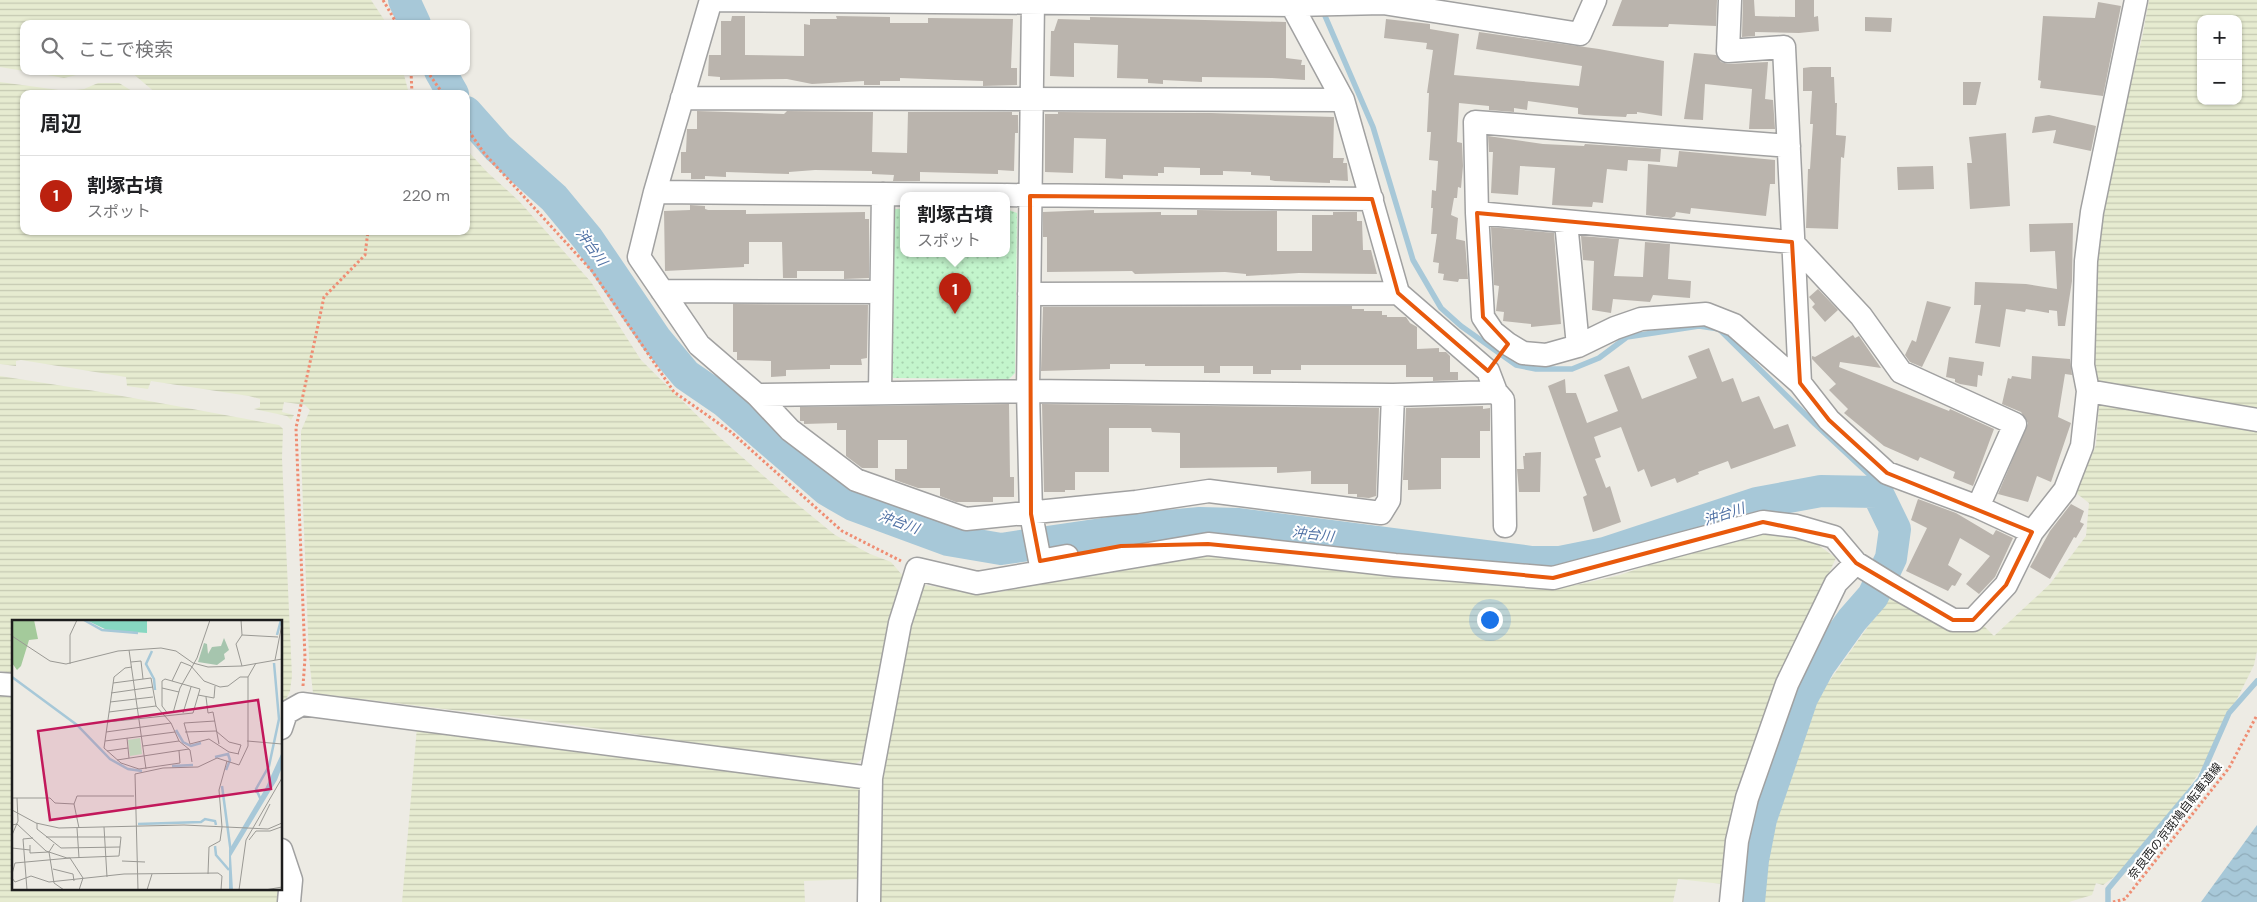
<!DOCTYPE html>
<html lang="ja">
<meta charset="utf-8">
<style>
body{margin:0;font-family:"DM Sans","Noto Sans JP",sans-serif;background:#f6f6f6;color:#202124}
.controls{position:absolute;right:15px;top:15px;display:grid;overflow:hidden;border-radius:10px;box-shadow:0 1px 4px #0004}
.controls button{width:45px;height:45px;display:grid;place-items:center;padding:0;border:0;border-bottom:1px solid #e0e0e0;background:#fff;color:#202124;font:25px sans-serif}
.you{position:absolute;left:1489px;top:619px;width:18px;height:18px;margin:-12px;border:4px solid #fff;border-radius:50%;background:#1a73e8;box-shadow:0 0 0 8px #1a73e833}
.badge{display:grid;place-items:center;width:32px;height:32px;border-radius:50%;background:#bb210f;color:#fff;font-size:16px;font-weight:700}
.pin{position:absolute;translate:-50% -41px;filter:drop-shadow(0 1px 2px #0008)}
.pin::after{content:'';position:absolute;top:26px;width:18px;height:15px;background:inherit;clip-path:polygon(0 0,100% 0,50% 100%)}
.popup{position:absolute;left:900px;top:192px;width:110px;height:65px;box-sizing:border-box;display:grid;place-content:center;border-radius:10px;background:#fff;filter:drop-shadow(0 1px 4px #0005);font-size:16px;white-space:nowrap;color:#757577}
.popup b{font-size:19px;color:#202124}
.popup::after{content:'';position:absolute;left:50%;top:100%;margin-left:-10px;border:10px solid transparent;border-top-color:#fff}
.list{margin:0;padding:0;list-style:none}
h2{display:flex;justify-content:space-between;align-items:center;height:65px;margin:0;padding:0 20px;font-size:21px}
h2 small{font-size:16px;font-weight:400;color:#757577}
.list li{display:grid;grid-template-columns:32px 1fr auto;gap:15px;align-items:center;box-sizing:border-box;height:80px;padding:0 20px;border-top:1px solid #e0e0e0}
.list b{display:block;font-size:19px;white-space:nowrap}
.list p{margin:0;font-size:16px;white-space:nowrap;color:#757577}
.list em{font-size:16px;font-style:normal;color:#757577}
.icon{flex:none;width:28px;height:28px;fill:none;stroke:currentColor;stroke-width:2;stroke-linecap:round;stroke-linejoin:round}
.map{position:relative;flex:none;width:2257px;height:902px;overflow:hidden}
.search{position:absolute;background:#fff;box-shadow:0 1px 4px #0004;left:20px;top:20px;width:450px;height:55px;display:flex;align-items:center;gap:12px;box-sizing:border-box;padding:0 18px;border-radius:10px;color:#757577;font-size:19px}
.panel{position:absolute;background:#fff;box-shadow:0 1px 4px #0004;left:20px;top:90px;width:450px;height:145px;border-radius:10px}
.map>svg:first-child{display:block}
.farmland{fill:url(#farmland-rules);fill-rule:evenodd}
.park{fill:url(#park-dots)}
.water{fill:url(#water-waves)}
.lines{fill:none;stroke-linecap:round;stroke-linejoin:round}
.stream{stroke:#a7c8d8;stroke-width:5.5}
.river{stroke:#a7c8d8;stroke-width:32}
.building{fill:#bab4ad}
.street-casing{stroke:#a1a1a1;stroke-width:25}
.path{stroke:#ef8d73;stroke-width:3;stroke-dasharray:2.5 2.5;stroke-linecap:butt}
.street{stroke:#fff;stroke-width:22}
.marked{fill:none;stroke:#e8590c;stroke-width:4;stroke-linejoin:round}
.labels{text-anchor:middle;stroke-width:4;stroke-linejoin:round;paint-order:stroke}
.street-label{font-size:12px;fill:#1d1d1d;stroke:#fff}
.water-label{font-size:14px;font-style:italic;fill:#5172a5;stroke:#fff}
.inset-river{fill:none;stroke:#a7c8d8;stroke-width:2.5}
.inset-road{fill:none;stroke:#9a9994;stroke-width:1}
.view{fill:#c2185b;fill-opacity:0.15;stroke:#c2185b;stroke-width:2.5}
.inset-edge{fill:none;stroke:#1d1d1d;stroke-width:2.5}
</style>
<div class="map">
<svg width="2257" height="902" viewBox="0 0 2257 902">
<defs>
<pattern id="farmland-rules" width="6" height="5" patternUnits="userSpaceOnUse" patternTransform="scale(1.25)"><rect width="6" height="5" fill="#e6ebd0"/><path d="M0 2.5h6" fill="none" stroke="#c5c9b2"/></pattern>
<pattern id="park-dots" width="8" height="8" patternUnits="userSpaceOnUse" patternTransform="scale(1.25)"><rect width="8" height="8" fill="#c3f5cc"/><path d="M2 2h.1M6 6h.1" fill="none" stroke="#a7d2af" stroke-width="1.8" stroke-linecap="round"/></pattern>
<pattern id="water-waves" width="16" height="10" patternUnits="userSpaceOnUse" patternTransform="scale(1.25)"><rect width="16" height="10" fill="#a7c8d8"/><path d="M0 5q4-4 8 0t8 0" fill="none" stroke="#8fabb9"/></pattern>
</defs>
<rect width="100%" height="100%" fill="#edebe4"/>
<path class="farmland" d="M0,0H371L387,24H24V71L0,67Z
M2149,0H2257V409L2096,383L2093,297L2099,211L2142,38ZM2201,19H2238V101H2201Z
M25,71H93L64,78Z
M124,71H403L409,94H157L131,72Z
M0,82L66,91L84,89L98,83H119L137,94H24V231H466V149L487,172L519,201L591,282L641,360L717,435L781,491L835,535L870,554L891,562L903,576L894,600L867,753L860,761L851,766L560,723L313,693L309,658L301,454V431L310,410L305,405L284,402L282,412L294,415L291,420L287,416L254,409L260,407V399L249,396L151,381L148,389L127,386L126,377L21,360L16,361V366L0,364Z
M0,376L95,391L279,425L283,429L282,458L292,676L290,691L281,710V621H14V673L0,671Z
M2099,404L2257,427V651L2254,665L2203,767L2166,821L2127,868L2103,885L2096,883L2092,895L2069,902H1762L1768,850L1781,800L1818,697L1889,597L1980,622L1994,636L2050,584L2086,536L2089,503L2076,493L2096,445Z
M1766,529L1810,539L1836,558L1780,676L1725,845L1722,884L1678,879L1673,902H879L880,790L898,697L911,608L923,585L986,593L1000,592L1155,555L1212,551L1525,586L1576,585L1620,575L1731,536Z
M0,694L14,695V888H279L278,902H0Z
M417,727L854,782L863,792L861,879L804,881L805,902H402Z"/>
<path class="park" d="M895,209H904V253H1006V209L1017,213L1015,373L1009,379L893,378L890,374L891,213Z"/>
<path class="water" d="M2257,825V902H2201Z"/>
<g class="lines">
<path class="stream" d="M1322,9L1373,127L1413,260L1441,308L1461,326L1516,365L1536,369H1572L1599,358L1627,337L1699,326L1719,329L1815,424L1874,479L1877,492
M2108,902V889L2200,779L2229,713L2257,681"/>
<path class="river" d="M404,0L415,24
M440,71L453,94
M466,112L498,148L554,198L588,239L656,339L686,375L724,401L827,490L853,505L948,540L1001,549L1143,528L1200,523L1239,524L1532,562H1560L1605,553L1757,503L1821,491L1877,492L1895,529L1891,558L1873,596L1852,620L1819,666L1802,698L1761,819L1753,860L1749,902"/>
</g>
<path class="building" d="M1622,0H1717L1716,26L1669,24L1668,27L1612,26Z
M1743,0H1754L1755,16L1795,17V0H1814V17L1818,16L1819,31L1799,33L1755,32V36L1742,37Z
M2098,2L2121,6L2103,96L2040,88L2041,81L2038,80L2043,16L2095,18Z
M732,16H745V55L804,56V24L810,25V19H837L836,16L890,17V23H928V18L1013,19L1011,68H1017V85L983,86V81L900,78V81H880V85H864V81L812,84L787,79L720,80V77L708,76L709,55H721V21H731Z
M1090,17L1286,22V58L1302,60L1301,65H1305V80L1272,78L1202,77V82L1163,80V84L1148,83V79L1117,78L1118,45L1074,43V77L1050,76L1051,31H1054L1058,19L1090,20Z
M1865,17L1892,18L1891,32L1865,31Z
M1386,19L1430,24V29L1459,34L1454,75L1579,86L1582,66L1476,49L1479,32L1599,49L1664,61L1662,116L1637,112V114H1627L1626,117L1584,115L1578,114V108L1528,101L1527,110L1514,108V112L1489,110V106L1459,103L1457,142L1462,143L1463,166L1461,188L1458,187L1457,198H1454L1451,215L1458,218L1456,239L1465,241L1468,279H1459L1458,282L1443,280L1444,274L1438,273L1439,263L1433,262L1437,234H1431L1433,208H1431L1432,190L1436,191L1438,161L1429,160L1431,132H1427L1429,93H1427L1433,50L1426,49L1427,43L1384,38Z
M1694,53L1716,55L1721,62L1728,64L1768,62L1765,99L1773,100L1775,129H1749L1752,89L1705,84L1703,120L1684,119Z
M1811,67H1831V77H1834L1835,103H1837L1836,135L1846,136L1844,158L1841,157L1838,229L1806,228L1808,169H1810L1813,124H1810L1812,91H1803V68Z
M1963,82H1981L1976,105H1963Z
M697,111L784,114L787,111L873,112L872,152L907,153L908,112H1012V115H1018V133H1015L1014,171L998,170V174L920,172V181H893L894,175L872,174V171L815,170L789,172V174L726,172V177L705,176V179H691V173H681V152H686L687,129H697Z
M1058,112L1211,113L1334,117L1333,158H1344L1343,163H1347L1348,181L1330,180V183L1275,181L1270,180V176L1251,175V172L1223,171V175H1200V168L1164,167V173H1158V176L1123,175V179L1105,178L1106,139L1074,138L1073,173L1045,172V114H1058Z
M2049,115L2096,126L2091,151L2053,143L2056,130L2032,133L2035,117Z
M2006,133L2010,206L1970,209L1967,163H1972L1969,137Z
M1488,136L1543,144L1584,146L1585,144L1661,149L1660,162L1628,160L1627,171L1607,169L1603,203L1593,202L1592,207L1552,205L1555,168L1520,166L1518,195L1491,193L1493,152H1489Z
M1679,151L1775,160V184H1770L1766,216L1691,208L1690,214L1676,212L1675,216L1671,218L1646,215L1648,164L1677,167Z
M1933,166L1934,189L1898,190L1897,167Z
M690,205L705,206V209L708,210H746V214L865,212V219H869V278L844,279V271H797V278H783L782,242H749V264H744V267L665,271L664,211L690,210Z
M1094,210V213L1161,212V215H1197V210L1277,211V251H1312V215H1333V212H1357V221H1362L1363,250H1371L1377,274L1299,273L1246,276V274L1225,272L1135,274L1132,271L1047,272V237H1043V212Z
M2073,223L2072,281L2065,326H2058L2057,311L2049,310V313L2026,309L2025,312L2006,309L2000,347L1975,343L1981,305H1974L1975,282L2026,284L2057,289L2055,251L2030,252L2029,224Z
M1491,227L1554,233L1561,324L1531,327V324L1503,321L1504,312L1496,311L1499,286L1494,285Z
M1581,236L1619,239L1614,276L1643,277L1645,242L1670,244L1668,279L1691,281L1690,298L1653,295L1650,302L1613,299L1611,313L1592,310L1594,261L1583,260Z
M1818,289L1838,310L1825,322L1812,307L1815,304L1809,297Z
M1927,301L1951,307L1922,367L1910,362L1905,355L1912,340L1916,342Z
M733,304L868,305L867,358L861,359L862,365H830V369L786,370V376L771,377V361L737,360V352H733Z
M1352,306V309H1364V311H1382V315H1387V317H1406L1410,323L1417,327V349L1439,348V352H1446L1450,356V372H1458V380L1433,381V377H1406V365H1301V370H1271V374H1253V366H1220V373H1204V366H1145V364H1110V369L1041,371L1043,307Z
M1853,335L1855,338L1859,336L1881,368L1840,362L1839,367L1949,411L1950,409L1994,429L1973,486L1953,478L1955,472L1920,457L1918,461L1884,446L1844,413L1848,409L1829,390L1836,384L1812,359V356L1815,357Z
M1709,348L1722,382L1733,378L1742,402L1759,396L1774,429L1788,424L1796,446L1731,469L1728,461L1698,472L1699,474L1677,483L1675,478L1651,487L1644,469L1638,472L1621,427L1594,437L1601,457L1595,459L1606,488L1610,486L1621,522L1593,532L1583,497L1587,495L1548,386L1565,379L1566,393H1576L1587,423L1618,411L1604,375L1629,366L1642,399L1697,378L1688,356Z
M2032,356L2070,359L2072,375L2065,374L2058,417L2071,423L2051,482L2037,476L2028,502L1998,494L2028,423L2021,412L2002,404L2008,378L2011,379L2012,376L2031,379Z
M1949,357L1984,362L1982,376L1978,375L1977,387L1960,384L1955,382V379L1946,377Z
M1009,404L1010,477H1014V497H993V502H956L940,496V488H918L895,480V469H907V440H878V468H862L846,456V430H837V423L804,424V421H800V407Z
M1042,404L1379,408L1376,496L1369,498L1357,497V494H1348V484H1311V471L1277,473V467L1180,468V433L1152,432L1151,428H1109V472H1075V490H1065V492H1044Z
M1483,406V409L1490,408V431H1480V458H1441V489L1408,490V480H1403L1406,408Z
M1541,452L1540,492H1519L1517,469H1524L1523,456H1525V453Z
M1918,499L1956,513L1993,535L1996,530L2013,538L1995,577L1979,594L1966,584L1990,556L1960,538L1948,565L1962,574L1955,586L1952,585L1948,591L1906,571L1927,528L1911,520Z
M2071,504L2084,511L2080,522L2084,524L2076,538L2074,537L2050,579L2030,567L2050,531Z"/>
<g class="lines">
<g class="street-casing">
<path id="street" d="M711,0L655,192L639,257L699,345L757,395L790,430L856,480L966,519L1136,502L1209,491L1381,513L1389,500L1393,395
M711,0L1293,5L1383,3L1580,34L1595,0
M1033,0L1028,391L1031,514L1040,561L1067,556
M1289,0L1343,100L1398,293L1488,371L1496,392L1503,400L1505,526
M1730,0L1728,51L1784,47L1800,383
M682,98L1343,100
M1789,146L1475,122L1477,213L1483,317L1493,332L1508,344L1523,353L1546,355L1578,346L1615,328L1641,319L1706,314L1734,325L1800,383L1829,420L1887,473L1978,507L2032,532
M655,192L1003,195
M1006,195L1372,199
M1477,213L1792,242L1861,316L1901,372L2015,424L1978,507
M1566,222L1578,346
M662,291L881,292
M1029,294L1398,293
M2088,391L2257,420
M880,392L883,194
M757,395L1028,391L1393,395L1496,392
M0,684L14,685
M281,728L286,713L302,704L871,778
M281,850L291,880L289,902
M869,902L871,778L900,623L917,569L977,583L1208,544L1395,565L1553,578L1763,522L1796,526L1834,537L1856,563L1898,589L1953,620H1973L2006,585L2032,532L2065,490L2082,446L2088,391L2083,365L2086,261L2092,212L2136,0
M1731,902L1737,841L1747,798L1787,684L1836,583L1856,563"/>
</g>
<path class="path" d="M383,0L397,24
M411,71L412,94
M427,71L443,94
M466,127L484,153L592,271L674,392L731,432L842,531L901,561
M303,686L305,658L296,428L324,297L365,255L368,231
M2113,902L2125,899L2229,768L2257,715"/>
<use href="#street" class="street"/>
</g>
<path class="marked" d="M1030,196L1372,199L1398,293L1488,371L1508,344L1483,317L1477,213L1792,242L1800,383L1829,420L1887,473L2032,532L2006,585L1973,620H1953L1856,563L1834,537L1763,522L1553,578L1208,544L1121,546L1040,561L1031,514Z"/>
<g class="labels">
<g class="street-label">
<text transform="translate(2175 821) rotate(-52)" y="4">奈良西の京斑鳩自転車道線</text>
</g>
<g class="water-label">
<text transform="translate(592 247) rotate(54)" y="5">沖台川</text>
<text transform="translate(1724 514) rotate(-18)" y="5">沖台川</text>
<text transform="translate(899 522) rotate(20)" y="5">沖台川</text>
<text transform="translate(1313 534) rotate(7)" y="5">沖台川</text>
</g>
</g>
<g transform="translate(12 620)">
<rect width="270" height="270" fill="#edebe4"/>
<path d="M0,0H22L26,19L17,20L9,46L5,50L0,43Z" fill="#a4ca9b"/>
<path d="M212,18L217,30L212,34L213,39L205,45L186,42L192,23L195,24L196,34L200,27L209,26Z" fill="#a6c5ae"/>
<path d="M128,118L130,134L118,136L116,120Z" fill="#c3f5cc"/>
<path d="M74,0H135V13L95,10Z" fill="#87d7c1"/>
<path d="M270,132V147L265,160L219,236L221,270H217V230L253,169Z" fill="#a7c8d8"/>
<path class="inset-river" d="M72,0L90,10L126,13M265,15L269,0M140,31L134,44L142,59L143,70M0,57L65,105L98,139L116,149L130,151M164,110L171,122L179,126L189,123M203,137L216,134L218,140L214,150M160,146L181,145M210,166L219,233M249,180L244,169L257,146L267,99L262,43M126,204L189,202L193,199L203,201L204,205M203,226L204,235L217,250"/>
<path class="inset-road" d="M229,0L230,15L266,17M230,15L224,24L230,46M0,16L38,41L54,44L106,31L149,28L164,31L181,43L196,47L230,46L270,39M117,30L134,149M263,40L270,4M119,42L129,41L131,59M58,44V15L65,0M120,47L113,48L102,57L92,128L109,143L127,149L168,143L167,131M160,61L169,42L179,46L192,61L208,67L216,66L228,57H236M101,63L139,58L144,86L159,103L167,121L178,130L180,142M150,68L167,72M99,73L141,67M186,75L202,78L203,66M194,77L196,93L201,92L207,124M98,82L141,77M97,92L144,86M161,93L168,68L185,38L198,0M171,93L179,67M95,102L181,93L188,69L153,59L150,61V86L156,94M94,112L159,103M173,112L204,111L217,122L229,125L226,134M115,118L117,138M93,121L163,112M235,121L270,124M178,124L197,119L217,132L227,134M178,124L172,103L203,101M131,126L167,121M95,131L116,128M105,140L177,129M0,178H38L43,183L62,184M0,190L24,203L47,208L172,205L256,209L270,203M25,203V209L49,228L108,227M0,205L5,204L34,231L55,238L107,236L109,217H34M247,206L258,184M92,207L95,257M65,208L67,238M67,208L62,184L65,176H122M0,215L6,201L5,178M237,220L244,211H258L269,207M42,224L37,232L42,263L52,270M18,225V233L37,232M0,228L18,230M110,241L133,242M41,249L61,254L62,261M0,254L3,243L58,238L71,258L67,270M196,254L197,227L208,221L210,207L207,170L215,141M0,258L3,262L19,256L37,262L112,254L206,253L210,256L209,270M15,270L11,219L21,218M126,270L123,154L151,148L186,147L205,138L227,145L236,126V57L244,43M135,270L140,254M227,270L234,220L270,158M253,270L270,267"/>
<path class="view" d="M246,80L259,169L38,200L26,111Z"/>
<rect width="270" height="270" class="inset-edge"/>
</g>
</svg>
<div class="controls">
<button>+</button>
<button>−</button>
</div>
<div class="you"></div>
<div class="pin badge" style="left:955px;top:314px">1</div>
<div class="popup"><b>割塚古墳</b>スポット</div>
<div class="search"><svg class="icon" aria-label="search" viewBox="0 0 24 24"><circle cx="10" cy="10" r="6"/><path d="M15 15l6 6"/></svg>ここで検索</div>
<section class="panel">
<h2>周辺<small></small></h2>
<ul class="list">
<li><span class="badge">1</span><div><b>割塚古墳</b><p>スポット</p></div><em>220 m</em></li>
</ul>
</section>
</div>
